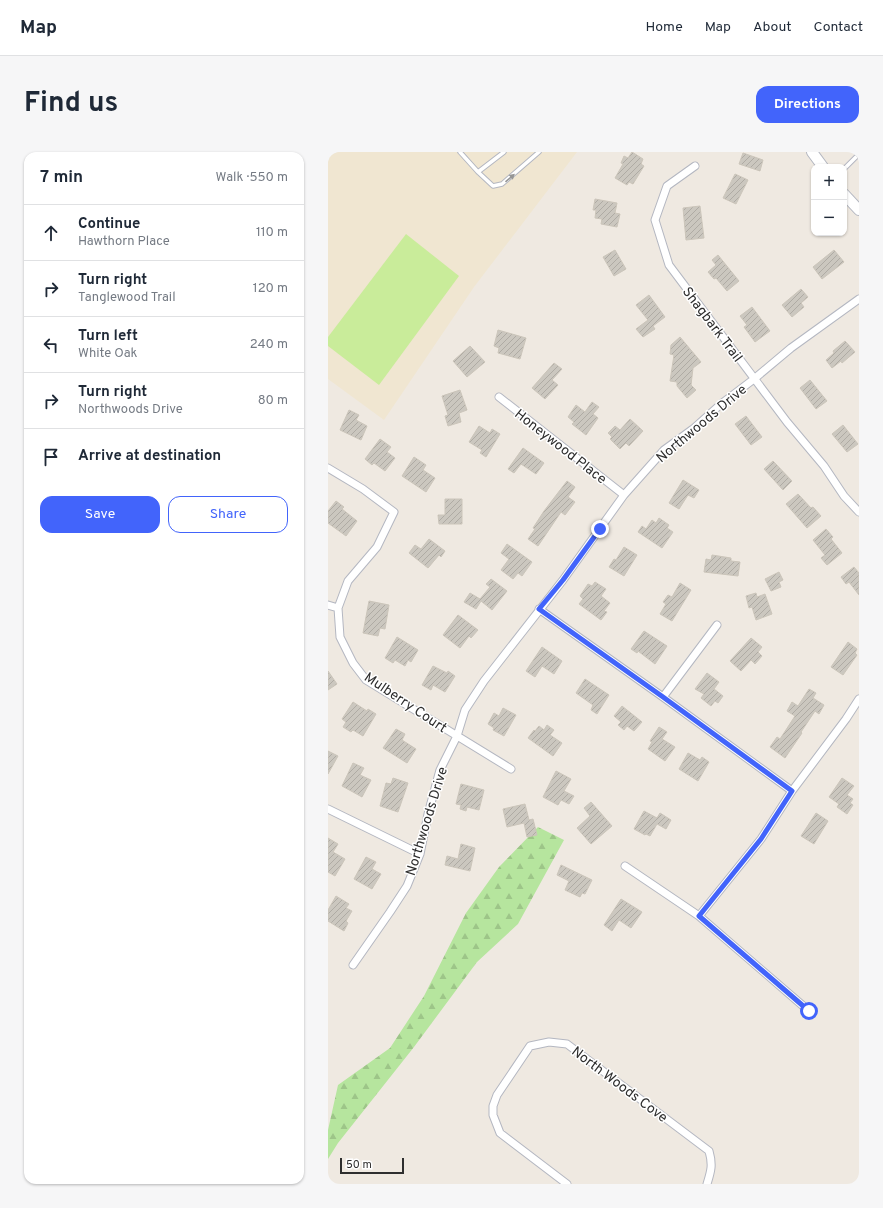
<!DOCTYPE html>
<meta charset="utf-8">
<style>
body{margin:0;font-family:Overpass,sans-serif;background:#f6f6f7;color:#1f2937}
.controls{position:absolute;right:12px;top:12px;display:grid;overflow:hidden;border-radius:8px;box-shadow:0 1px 3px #0004}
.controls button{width:36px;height:36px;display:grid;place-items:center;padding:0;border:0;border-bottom:1px solid #e0e1e3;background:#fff;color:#1f2937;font:20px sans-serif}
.scale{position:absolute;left:12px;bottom:10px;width:64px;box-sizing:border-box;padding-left:4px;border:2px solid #2e2e2e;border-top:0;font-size:11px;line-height:14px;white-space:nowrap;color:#2e2e2e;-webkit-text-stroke:3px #fff;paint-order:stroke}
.stop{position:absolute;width:12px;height:12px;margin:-9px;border:3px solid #4264fb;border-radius:50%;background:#fff}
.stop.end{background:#4264fb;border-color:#fff;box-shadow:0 1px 4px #0008}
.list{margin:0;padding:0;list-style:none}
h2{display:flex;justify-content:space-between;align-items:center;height:52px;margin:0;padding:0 16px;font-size:17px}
h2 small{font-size:13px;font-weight:400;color:#747a83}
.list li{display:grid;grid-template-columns:26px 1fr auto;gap:12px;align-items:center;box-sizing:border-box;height:56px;padding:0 16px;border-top:1px solid #e0e1e3}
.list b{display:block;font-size:15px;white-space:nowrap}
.list p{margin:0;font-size:13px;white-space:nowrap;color:#747a83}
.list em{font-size:13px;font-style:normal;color:#747a83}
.actions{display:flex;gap:8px;padding:12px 16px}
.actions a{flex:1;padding:9px 0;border:1px solid #4264fb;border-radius:12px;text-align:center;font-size:14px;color:#4264fb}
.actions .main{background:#4264fb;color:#fff}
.icon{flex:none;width:22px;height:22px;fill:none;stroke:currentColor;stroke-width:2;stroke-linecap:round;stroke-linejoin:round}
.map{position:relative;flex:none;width:531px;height:1032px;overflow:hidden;border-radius:12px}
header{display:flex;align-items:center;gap:24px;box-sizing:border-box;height:56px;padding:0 20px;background:#fff;border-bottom:1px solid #e0e1e3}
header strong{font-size:19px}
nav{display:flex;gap:22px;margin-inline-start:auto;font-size:14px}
.intro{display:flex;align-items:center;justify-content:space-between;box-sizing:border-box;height:96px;padding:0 24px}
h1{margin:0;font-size:28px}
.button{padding:10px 18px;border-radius:12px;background:#4264fb;color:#fff;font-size:14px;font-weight:700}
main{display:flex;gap:24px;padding:0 24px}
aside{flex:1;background:#fff;border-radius:12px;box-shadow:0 1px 3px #0004}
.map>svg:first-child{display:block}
.education{fill:#f0e6d1}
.forest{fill:url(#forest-firs)}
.pitch{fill:#c9ec9a}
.building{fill:url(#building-hatch);stroke:#cbc5ba}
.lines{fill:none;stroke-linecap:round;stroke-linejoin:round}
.service-casing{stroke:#b4b7c1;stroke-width:5.5}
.minor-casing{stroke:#b4b7c1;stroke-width:9}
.secondary-casing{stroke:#b4b7c1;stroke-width:12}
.service{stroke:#fff;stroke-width:3.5}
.minor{stroke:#fff;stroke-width:7}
.secondary{stroke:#fff;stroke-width:10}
.oneway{fill:#969696}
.route{stroke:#4264fb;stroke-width:5}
.labels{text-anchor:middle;stroke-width:3;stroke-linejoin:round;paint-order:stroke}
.street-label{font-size:14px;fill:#2e2e2e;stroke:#fff}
</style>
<header>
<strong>Map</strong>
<nav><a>Home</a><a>Map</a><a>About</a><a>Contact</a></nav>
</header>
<div class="intro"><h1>Find us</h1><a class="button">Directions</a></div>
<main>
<aside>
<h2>7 min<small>Walk · 550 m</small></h2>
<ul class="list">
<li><svg class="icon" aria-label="ahead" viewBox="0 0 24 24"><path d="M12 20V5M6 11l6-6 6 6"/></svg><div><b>Continue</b><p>Hawthorn Place</p></div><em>110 m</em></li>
<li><svg class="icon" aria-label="right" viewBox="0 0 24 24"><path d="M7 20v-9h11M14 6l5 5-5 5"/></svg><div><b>Turn right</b><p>Tanglewood Trail</p></div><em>120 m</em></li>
<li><svg class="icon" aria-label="left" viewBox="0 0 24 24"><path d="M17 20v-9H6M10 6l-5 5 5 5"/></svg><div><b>Turn left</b><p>White Oak</p></div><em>240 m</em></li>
<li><svg class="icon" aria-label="right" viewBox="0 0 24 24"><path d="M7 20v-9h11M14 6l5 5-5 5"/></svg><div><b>Turn right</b><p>Northwoods Drive</p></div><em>80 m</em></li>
<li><svg class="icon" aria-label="arrive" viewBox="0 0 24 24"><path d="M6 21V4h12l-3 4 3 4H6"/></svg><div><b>Arrive at destination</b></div></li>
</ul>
<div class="actions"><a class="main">Save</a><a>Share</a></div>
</aside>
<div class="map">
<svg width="531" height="1032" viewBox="0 0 531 1032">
<defs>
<pattern id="forest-firs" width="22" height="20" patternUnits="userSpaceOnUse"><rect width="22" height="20" fill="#b6e59e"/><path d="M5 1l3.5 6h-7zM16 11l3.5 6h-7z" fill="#9dc588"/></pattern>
<pattern id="building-hatch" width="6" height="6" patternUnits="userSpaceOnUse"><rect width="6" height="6" fill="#cbc7bf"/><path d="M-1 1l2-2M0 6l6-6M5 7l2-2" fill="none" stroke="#afaba4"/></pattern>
</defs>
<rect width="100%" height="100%" fill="#efe9e1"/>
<path class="education" d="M0,0H249L146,135L56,268L0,227Z"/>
<path class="forest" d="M210,675L236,688L190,772L149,810L86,895L10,991L0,1007V978L10,933L62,896L96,844L138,761L171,715Z"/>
<path class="pitch" d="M78,82L131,124L51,233L0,194V185Z"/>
<path class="building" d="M304,0L315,7L313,12L316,14L305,32L301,30L299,33L287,26L295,12L293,11L296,4L300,6Z
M415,1L435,8L432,19L411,12Z
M407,22L420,28L408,52L395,46Z
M267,47L289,51L287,61L292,62L289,75L273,72L274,67L267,66L268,58H265Z
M372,54L376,86L358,88L355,56Z
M287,98L298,117L286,124L275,105Z
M506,98L516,110L494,127L485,115Z
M390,103L411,129L399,139L388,126L386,127L380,120L388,113L384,108Z
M473,137L480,145L473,151L476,155L464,165L454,153Z
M321,143L337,165L325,174L327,177L315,185L308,177L320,168L308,153Z
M424,155L442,179L427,190L416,175L419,173L412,164Z
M170,178L198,186L192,207L170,201L171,196L166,194Z
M352,185L373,210L365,216L363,233L368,238L359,246L349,234V230L342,229L346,203L342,202L343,193Z
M517,189L527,200L514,211L513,209L504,216L498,208L506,201L505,199Z
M142,194L157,210L139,225L125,209Z
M226,211L234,217L224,228L230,233L217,247L204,236Z
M482,228L499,249L488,257L472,236Z
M132,238L139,258L131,261L133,270L120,274L117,264L120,263L114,244Z
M264,250L271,255L265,262L270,266L258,283L244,272L246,270L240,265L248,253L257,260Z
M21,258L31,263L28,268L39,274L33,288L12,278Z
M418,264L434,285L423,293L407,272Z
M302,267L315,279L301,294L298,291L292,297L282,287L284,285L280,281L287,274L292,278Z
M515,273L530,292L519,300L504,282Z
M151,274L162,281L164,277L172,282L158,305L152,301L154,298L141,290Z
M52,287L63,295L59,300L67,306L57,319L46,311L44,313L37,307Z
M195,296L216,311L208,322L193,312L186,321L180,317Z
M86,305L98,313L95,318L107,326L98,340L74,324Z
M445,309L464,329L455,338L436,317Z
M355,328L371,338L366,346L360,343L351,357L341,351Z
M239,329L247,335L240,345L247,350L237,363L233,360L210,394L200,387L207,377L205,376L216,359Z
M470,342L483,356L485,355L493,364L479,376L458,352Z
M117,347H134V372H111L110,363H117Z
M8,349L16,355L14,357L29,369L18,384L0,371V359Z
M331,366L341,373L339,376L345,380L334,396L310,380L314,374L318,377L324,368L328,371Z
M498,377L505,385L503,387L514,401L499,413L493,406L497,403L485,388Z
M101,387L117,399L113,405L111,403L100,416L81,401L87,393L93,397Z
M179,392L204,410L194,424L190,421L185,427L173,418L181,407L173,401Z
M296,395L309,403L296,424L281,415L286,407L288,408Z
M384,403L403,406V409L412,410L410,424L376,420L378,407L383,408Z
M526,415L531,421V443L521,430L518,432L513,425Z
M451,420L455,428L451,430L453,435L443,439L437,427Z
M163,427L179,439L164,458L153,449L148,457L136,450L142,441L152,447L162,435L158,432Z
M267,430L278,437L273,444L282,451L276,459L279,460L273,468L251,452L255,447L252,444L260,432L264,434Z
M352,431L363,438L344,469L332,462L338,452L335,450L340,443L344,445Z
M428,441L429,445L437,442L444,462L428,468L424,455L421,456L418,444Z
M41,449L61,453L57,477L52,476L50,484L35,481Z
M130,463L150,478L143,486L141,484L132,496L115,483Z
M316,479L339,494L327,512L310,499L309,501L303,497Z
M69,485L90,498L83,510L80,508L77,514L67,508L65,511L57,506Z
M423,486L434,495L430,500L434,504L427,512L423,508L413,519L402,509Z
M520,490L529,497L527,501L529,503L515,523L503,515Z
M214,495L234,509L226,522L214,514L207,525L198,519Z
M105,514L119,521L120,519L127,524L117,540L105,533L103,538L94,533Z
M0,519L9,532L0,538Z
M379,521L391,530L386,537L395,544L390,551L387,549L383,554L373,546L376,542L367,537Z
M257,527L281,543L269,562L263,558L265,553L248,541Z
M481,537L488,541L485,546L496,553L491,562L487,559L473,580L474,581L457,606L442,595L449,585L452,587L467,564L459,559L464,550L470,554Z
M25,550L39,559L40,557L48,562L35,584L25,578L23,580L15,575L18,570L14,567Z
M294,554L314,570L306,579L299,574L296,578L290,573L293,570L286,564Z
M175,556L188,563L176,584L165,578L166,576L160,572L166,561L171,564Z
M219,573L226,578L222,583L234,591L225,604L200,586L206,578L207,579L211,574L216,578Z
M331,575L339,580L334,587L347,595L337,609L320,597L324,590L322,589Z
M68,577L77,582L74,588L88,597L79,611L55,596Z
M0,599L10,604L0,622Z
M360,601L372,608L374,605L381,610L370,629L351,617Z
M25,611L36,616L32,623L43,628L34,645L14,634Z
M228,619L243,627L236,639L246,644L241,652L233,648L230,653L215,645Z
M65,626L80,631L70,660L52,654L58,631L63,632Z
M514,626L526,634L519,643L525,647L522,651L525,653L519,662L509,655L511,652L501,645Z
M133,632L156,638L151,658L139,655L138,659L132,657L133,653L128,652Z
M263,650L284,674L263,692L249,676L262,664L256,656Z
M197,652L201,668L205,667L209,683L199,685L196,671L179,675L175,657Z
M316,659L329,666L332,661L343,668L338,677L329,672L322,684L318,682L317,683L306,677Z
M488,661L500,669L486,692L473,684Z
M0,686L10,692L5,700L17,707L7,724L0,720Z
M133,692L147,696L142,719L117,713L119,704L130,707Z
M38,705L48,710L44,717L53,722L44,737L26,727Z
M233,713L264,728L257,742L254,741L252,745L237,738L241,729L229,723Z
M8,744L21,752L18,756L24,759L18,769L20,771L16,779L0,769V758Z
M293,747L314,760L303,776L291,768L284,779L276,773Z"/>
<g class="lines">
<g class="service-casing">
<path id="service" d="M132,0L150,20L165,34L174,32L211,0
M516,17L531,2
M150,20L176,0"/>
</g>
<g class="minor-casing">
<path id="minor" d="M367,14L339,34L327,68L341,113L459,270L496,314L516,344L531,360
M171,245L296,343
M0,316L35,337L66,360L49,395L20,429L10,456L12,485L25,511L38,528L183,617
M0,453L10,456
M211,457L335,545L464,639
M335,545L389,473
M0,657L92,702
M297,714L371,764L481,859
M371,764L433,687L464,639L518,567L531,547
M25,813L62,760L79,734L92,702L100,662L112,618L129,584L137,558L156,529L235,428L296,343L336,298L365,277L393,252L426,227L463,196L531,147
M239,1032L172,981L165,963V954L169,943L202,894L221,890L239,892L381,999C385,1013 383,1019 379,1032"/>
</g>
<g class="secondary-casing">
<path id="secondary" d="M484,0L495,15
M516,42L531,58"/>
</g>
<use href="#service" class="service"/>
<use href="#minor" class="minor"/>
<use href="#secondary" class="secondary"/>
</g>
<defs><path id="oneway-solid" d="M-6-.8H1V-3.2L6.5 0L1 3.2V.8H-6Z"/></defs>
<use class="oneway" href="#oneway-solid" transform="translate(182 26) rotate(-41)"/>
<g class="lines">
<path class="route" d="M272,377L235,428L211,457L335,545L464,639L433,687L371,764L481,859"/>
</g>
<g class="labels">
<g class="street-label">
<text transform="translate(385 172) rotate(53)" y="5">Shagbark Trail</text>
<text transform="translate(373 271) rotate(-40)" y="5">Northwoods Drive</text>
<text transform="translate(233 294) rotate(38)" y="5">Honeywood Place</text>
<text transform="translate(78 550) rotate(34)" y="5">Mulberry Court</text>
<text transform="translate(98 669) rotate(-73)" y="5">Northwoods Drive</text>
<text transform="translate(292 932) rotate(37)" y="5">North Woods Cove</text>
</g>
</g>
</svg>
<div class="controls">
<button>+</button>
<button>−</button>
</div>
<div class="scale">50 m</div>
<div class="stop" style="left:481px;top:859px"></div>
<div class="stop end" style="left:272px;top:377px"></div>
</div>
</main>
